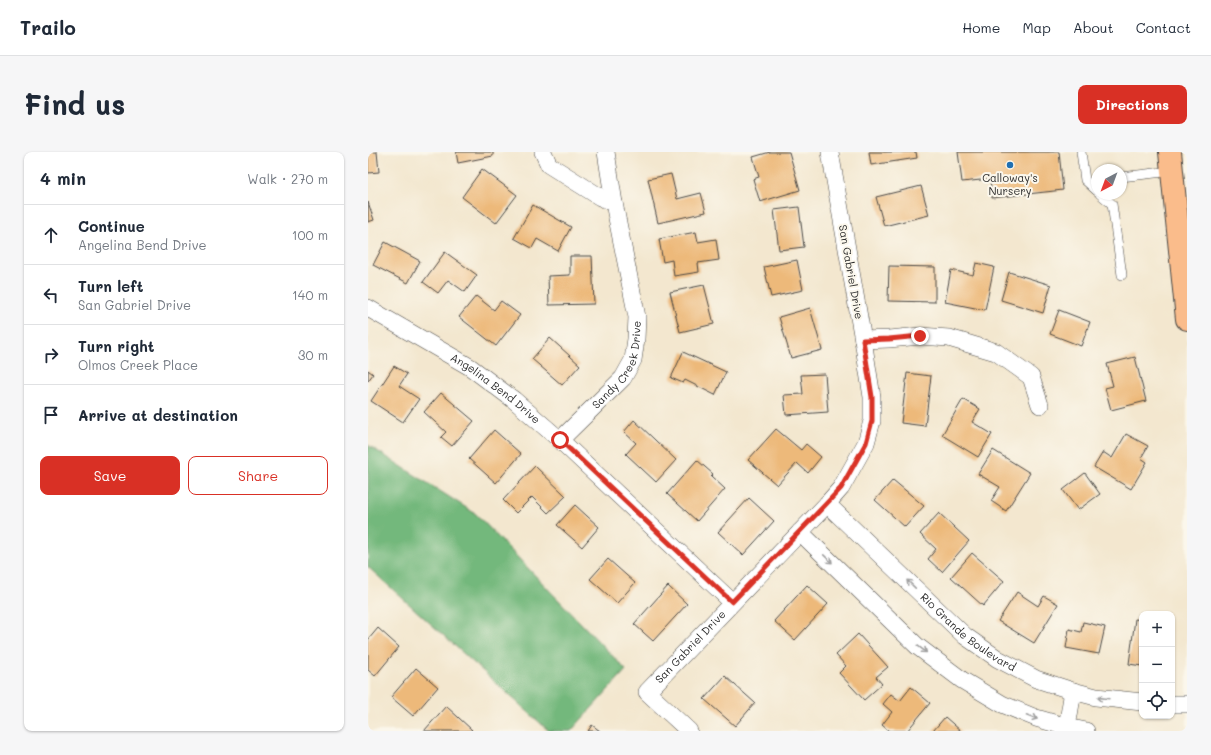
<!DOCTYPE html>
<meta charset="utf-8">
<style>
body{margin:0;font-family:Mali,sans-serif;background:#f6f6f7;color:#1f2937}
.controls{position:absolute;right:12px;bottom:12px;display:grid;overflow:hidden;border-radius:8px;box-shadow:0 1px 3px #0004}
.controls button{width:36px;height:36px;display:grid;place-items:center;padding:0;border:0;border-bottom:1px solid #e0e1e3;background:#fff;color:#1f2937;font:20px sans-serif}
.compass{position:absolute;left:723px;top:12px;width:36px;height:36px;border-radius:50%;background:#fff;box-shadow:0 1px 3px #0004;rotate:221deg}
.stop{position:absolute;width:12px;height:12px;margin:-9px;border:3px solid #d93025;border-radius:50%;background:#fff}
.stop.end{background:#d93025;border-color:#fff;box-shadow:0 1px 4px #0008}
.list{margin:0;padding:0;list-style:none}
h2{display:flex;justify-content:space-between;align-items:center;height:52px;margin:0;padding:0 16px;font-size:17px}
h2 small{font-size:13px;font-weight:400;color:#747a83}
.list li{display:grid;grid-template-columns:26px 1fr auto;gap:12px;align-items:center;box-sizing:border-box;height:60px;padding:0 16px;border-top:1px solid #e0e1e3}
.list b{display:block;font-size:15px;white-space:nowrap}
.list p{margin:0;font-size:13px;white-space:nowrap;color:#747a83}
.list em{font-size:13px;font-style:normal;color:#747a83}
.actions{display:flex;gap:8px;padding:12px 16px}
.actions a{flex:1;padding:9px 0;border:1px solid #d93025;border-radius:8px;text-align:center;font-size:14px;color:#d93025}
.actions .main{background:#d93025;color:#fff}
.icon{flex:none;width:22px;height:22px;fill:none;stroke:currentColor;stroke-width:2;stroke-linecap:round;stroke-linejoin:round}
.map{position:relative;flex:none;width:819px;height:579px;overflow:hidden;border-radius:8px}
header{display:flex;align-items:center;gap:24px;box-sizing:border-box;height:56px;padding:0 20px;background:#fff;border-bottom:1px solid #e0e1e3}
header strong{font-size:19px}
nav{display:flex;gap:22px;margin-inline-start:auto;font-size:14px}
.intro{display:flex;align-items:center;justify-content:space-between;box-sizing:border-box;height:96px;padding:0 24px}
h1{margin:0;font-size:28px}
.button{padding:10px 18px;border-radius:8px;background:#d93025;color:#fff;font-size:14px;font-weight:700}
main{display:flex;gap:24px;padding:0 24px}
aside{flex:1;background:#fff;border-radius:8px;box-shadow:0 1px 3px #0004}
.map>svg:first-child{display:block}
.forest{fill:#73b87b;stroke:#4f7253}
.building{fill:#edb97a}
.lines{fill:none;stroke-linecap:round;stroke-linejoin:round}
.service-casing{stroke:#494744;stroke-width:10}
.minor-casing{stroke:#494744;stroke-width:18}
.primary-casing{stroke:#494744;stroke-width:24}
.service{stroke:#fff;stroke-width:9}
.minor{stroke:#fff;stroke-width:17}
.primary{stroke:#fabc8b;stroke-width:22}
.oneway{stroke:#a0a0a0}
.route{stroke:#d93025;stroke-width:5}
.poi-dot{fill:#1f6fb2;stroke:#fbf7ec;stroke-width:1.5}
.labels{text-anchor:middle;stroke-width:4;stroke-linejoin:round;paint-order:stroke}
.poi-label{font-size:11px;fill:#2b2b2b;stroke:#fbf7ec}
.street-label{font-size:11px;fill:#2b2b2b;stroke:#fbf7ec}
</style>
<header>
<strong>Trailo</strong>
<nav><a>Home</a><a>Map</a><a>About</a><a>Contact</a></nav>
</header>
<div class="intro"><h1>Find us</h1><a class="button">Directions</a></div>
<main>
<aside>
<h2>4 min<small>Walk · 270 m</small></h2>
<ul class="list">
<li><svg class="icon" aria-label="ahead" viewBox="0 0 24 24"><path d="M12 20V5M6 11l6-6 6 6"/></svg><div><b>Continue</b><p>Angelina Bend Drive</p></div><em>100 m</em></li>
<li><svg class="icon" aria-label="left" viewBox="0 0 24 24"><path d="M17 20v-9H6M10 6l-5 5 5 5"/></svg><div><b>Turn left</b><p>San Gabriel Drive</p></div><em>140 m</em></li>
<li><svg class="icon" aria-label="right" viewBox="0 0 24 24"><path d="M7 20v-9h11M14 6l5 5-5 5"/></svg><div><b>Turn right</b><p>Olmos Creek Place</p></div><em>30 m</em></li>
<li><svg class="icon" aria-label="arrive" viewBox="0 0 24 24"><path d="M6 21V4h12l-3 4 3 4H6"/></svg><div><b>Arrive at destination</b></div></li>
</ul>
<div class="actions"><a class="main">Save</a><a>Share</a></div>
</aside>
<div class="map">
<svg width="819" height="579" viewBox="0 0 819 579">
<rect width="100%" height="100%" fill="#fbf7ec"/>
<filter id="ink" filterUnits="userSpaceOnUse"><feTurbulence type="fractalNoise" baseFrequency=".025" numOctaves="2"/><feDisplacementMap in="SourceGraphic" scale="8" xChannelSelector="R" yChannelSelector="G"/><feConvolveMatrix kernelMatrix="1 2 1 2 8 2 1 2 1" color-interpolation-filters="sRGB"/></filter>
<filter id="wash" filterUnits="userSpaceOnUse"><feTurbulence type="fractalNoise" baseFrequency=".012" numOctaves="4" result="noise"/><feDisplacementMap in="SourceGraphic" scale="16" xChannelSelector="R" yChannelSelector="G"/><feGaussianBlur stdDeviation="0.9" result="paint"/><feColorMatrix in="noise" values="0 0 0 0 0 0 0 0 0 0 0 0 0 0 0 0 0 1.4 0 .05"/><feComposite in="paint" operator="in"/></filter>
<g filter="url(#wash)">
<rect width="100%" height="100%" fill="#f3e7cf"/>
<path class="forest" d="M0,293L108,362L258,518L203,579H181L0,415Z"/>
<g id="blocks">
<path class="building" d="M0,0H9L11,20L0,21Z
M88,0H125V4L90,11Z
M402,0H421L432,38L392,50L385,27L391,25L385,5Z
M501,0H548L549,6L503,13Z
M590,0H691L695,38L624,46L622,27L594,30Z
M114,17L149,43L128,71L94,45Z
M303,22L309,47L333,41L338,60L290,71L280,27Z
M553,34L561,63L516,74L508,45Z
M0,50L6,68L0,70Z
M165,53L203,75L190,99L169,87L164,96L146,86Z
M431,55L436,95L411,98L406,58Z
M328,80L330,90L348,87L351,108L330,111L331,120L306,124L304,108L295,110L291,87Z
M17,90L52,109L40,131L5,113Z
M77,100L109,123L97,140L80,128L70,141L55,130Z
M202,104H224L226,152L181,153L180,124L202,123Z
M429,108L435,138L403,145L396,115Z
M608,111L626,115L617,158L577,150L583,118L605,123Z
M521,114L567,115V150L520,149Z
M641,120L683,133L675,161L633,148Z
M336,133L346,172L312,180L302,140Z
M108,144L126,158L133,149L152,163L128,194L91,165Z
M442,156L454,198L423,206L411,165Z
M691,158L722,170L713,194L682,182Z
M182,186L212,213L194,233L164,207Z
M315,200L358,220L347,243L317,228L315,231L303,226Z
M767,205L778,249L743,258L737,236L745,234L739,212Z
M26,214L39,222L31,234L51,247L35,270L3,249Z
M0,218L5,222L0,229Z
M539,221L563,224L557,274L533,271Z
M457,222L460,260L418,263L416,243L435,242L433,223Z
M73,241L106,269L84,294L73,285L78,280L56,260Z
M595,247L612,257L604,270L624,282L610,305L574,283Z
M266,268L308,308L288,330L258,302L268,291L256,280Z
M408,277L433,298L438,292L453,305L440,321L429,311L409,333L380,308Z
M126,278L153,302L128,331L101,307Z
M758,282L780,294L773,306L779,310L763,337L726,315L735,300L744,306Z
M625,298L662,321L638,359L623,349L632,335L610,322Z
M329,308L345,322L343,324L357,337L329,369L299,342Z
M167,314L198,344L180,361L164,345L148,361L135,348Z
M717,321L732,342L710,358L695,338Z
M525,328L556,354L537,375L507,348Z
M381,346L406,369L375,403L350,380Z
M207,353L231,375L214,395L189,373Z
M571,361L601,389L574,420L560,407L568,397L552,382Z
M604,401L636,429L615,454L583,425Z
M240,407L267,431L249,451L222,427Z
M439,433L460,452L427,488L406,469Z
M300,434L319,452L285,489L266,472Z
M649,440L670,454L676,444L690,452L666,491L630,469Z
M767,467L774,468V514L761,512Z
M715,470L737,475L731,502L698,496L701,477L713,480Z
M10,476L31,495L7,524L0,518V488Z
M490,482L520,515L508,525L514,532L496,548L471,521L478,514L468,503Z
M48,516L70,535L45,564L23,545Z
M357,524L387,551L367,574L336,547Z
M543,535L562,551L539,579H521L514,573L524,560L515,552L523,542L532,549Z
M78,554L104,578L103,579H56Z
M577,565L593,579H565Z
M224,573L232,579H220Z"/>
</g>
</g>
<g filter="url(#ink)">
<use href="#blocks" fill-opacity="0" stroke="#494744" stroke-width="1"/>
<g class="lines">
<g class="service-casing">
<path id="service" d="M713,0L717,28L729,39
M753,25L804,19
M732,42L744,52L754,123"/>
</g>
<g class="minor-casing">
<g id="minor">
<path d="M175,0L181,13L232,45L246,51"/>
<path id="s1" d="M0,156L102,215L146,248L192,288L364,450"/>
<path d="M495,188L521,187L552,184L581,186L628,200L663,225L672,253"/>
<path id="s2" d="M192,288L255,226L265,208L268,187L269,165L246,51L238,0"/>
<path id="s3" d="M459,352L597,484L630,507L668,527L705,539L728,545L774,550"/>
<path d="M432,380L549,494L594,528L634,552L668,566L699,575L718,579"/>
<path d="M804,552H819"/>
<path id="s4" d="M321,579L279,540L459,352L473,336L498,291L504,269V245L495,188L462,0"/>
<path d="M700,579L699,575L705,539"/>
</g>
</g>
<g class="primary-casing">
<path id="primary" d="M802,0L819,167"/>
</g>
<use href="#service" class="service"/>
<use href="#minor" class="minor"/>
<use href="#primary" class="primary"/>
</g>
<defs><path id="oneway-shaft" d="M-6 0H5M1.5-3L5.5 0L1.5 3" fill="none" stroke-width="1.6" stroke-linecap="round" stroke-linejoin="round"/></defs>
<g class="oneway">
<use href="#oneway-shaft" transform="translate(460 407) rotate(44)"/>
<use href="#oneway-shaft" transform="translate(543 432) rotate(-136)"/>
<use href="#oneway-shaft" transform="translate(554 497) rotate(38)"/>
<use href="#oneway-shaft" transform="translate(735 546) rotate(-173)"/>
<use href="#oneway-shaft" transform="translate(664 565) rotate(22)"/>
</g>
</g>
<g class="lines" filter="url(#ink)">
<path class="route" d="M192,288L364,450L458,352L473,336L498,291L504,269V245L495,188L521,187L552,184"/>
</g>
<circle class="poi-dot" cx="642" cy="13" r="4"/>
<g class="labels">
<g class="poi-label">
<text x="642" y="30">Calloway's<tspan x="642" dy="13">Nursery</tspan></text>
</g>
<g class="street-label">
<text transform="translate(483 120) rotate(80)" y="4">San Gabriel Drive</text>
<text dy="4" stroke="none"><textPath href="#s2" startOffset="98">Sandy Creek Drive</textPath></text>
<text dy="4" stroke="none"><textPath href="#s1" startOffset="151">Angelina Bend Drive</textPath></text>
<text dy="4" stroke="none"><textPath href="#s3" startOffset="191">Rio Grande Boulevard</textPath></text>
<text dy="4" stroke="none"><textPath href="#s4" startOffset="120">San Gabriel Drive</textPath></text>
</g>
</g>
</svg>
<div class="controls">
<button>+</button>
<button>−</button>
<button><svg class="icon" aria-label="locate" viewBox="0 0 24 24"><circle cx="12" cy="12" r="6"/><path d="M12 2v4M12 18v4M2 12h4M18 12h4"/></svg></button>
</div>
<svg class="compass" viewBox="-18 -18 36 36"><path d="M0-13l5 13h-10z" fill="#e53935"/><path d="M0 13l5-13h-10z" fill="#747a83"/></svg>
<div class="stop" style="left:192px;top:288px"></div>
<div class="stop end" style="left:552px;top:184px"></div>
</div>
</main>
